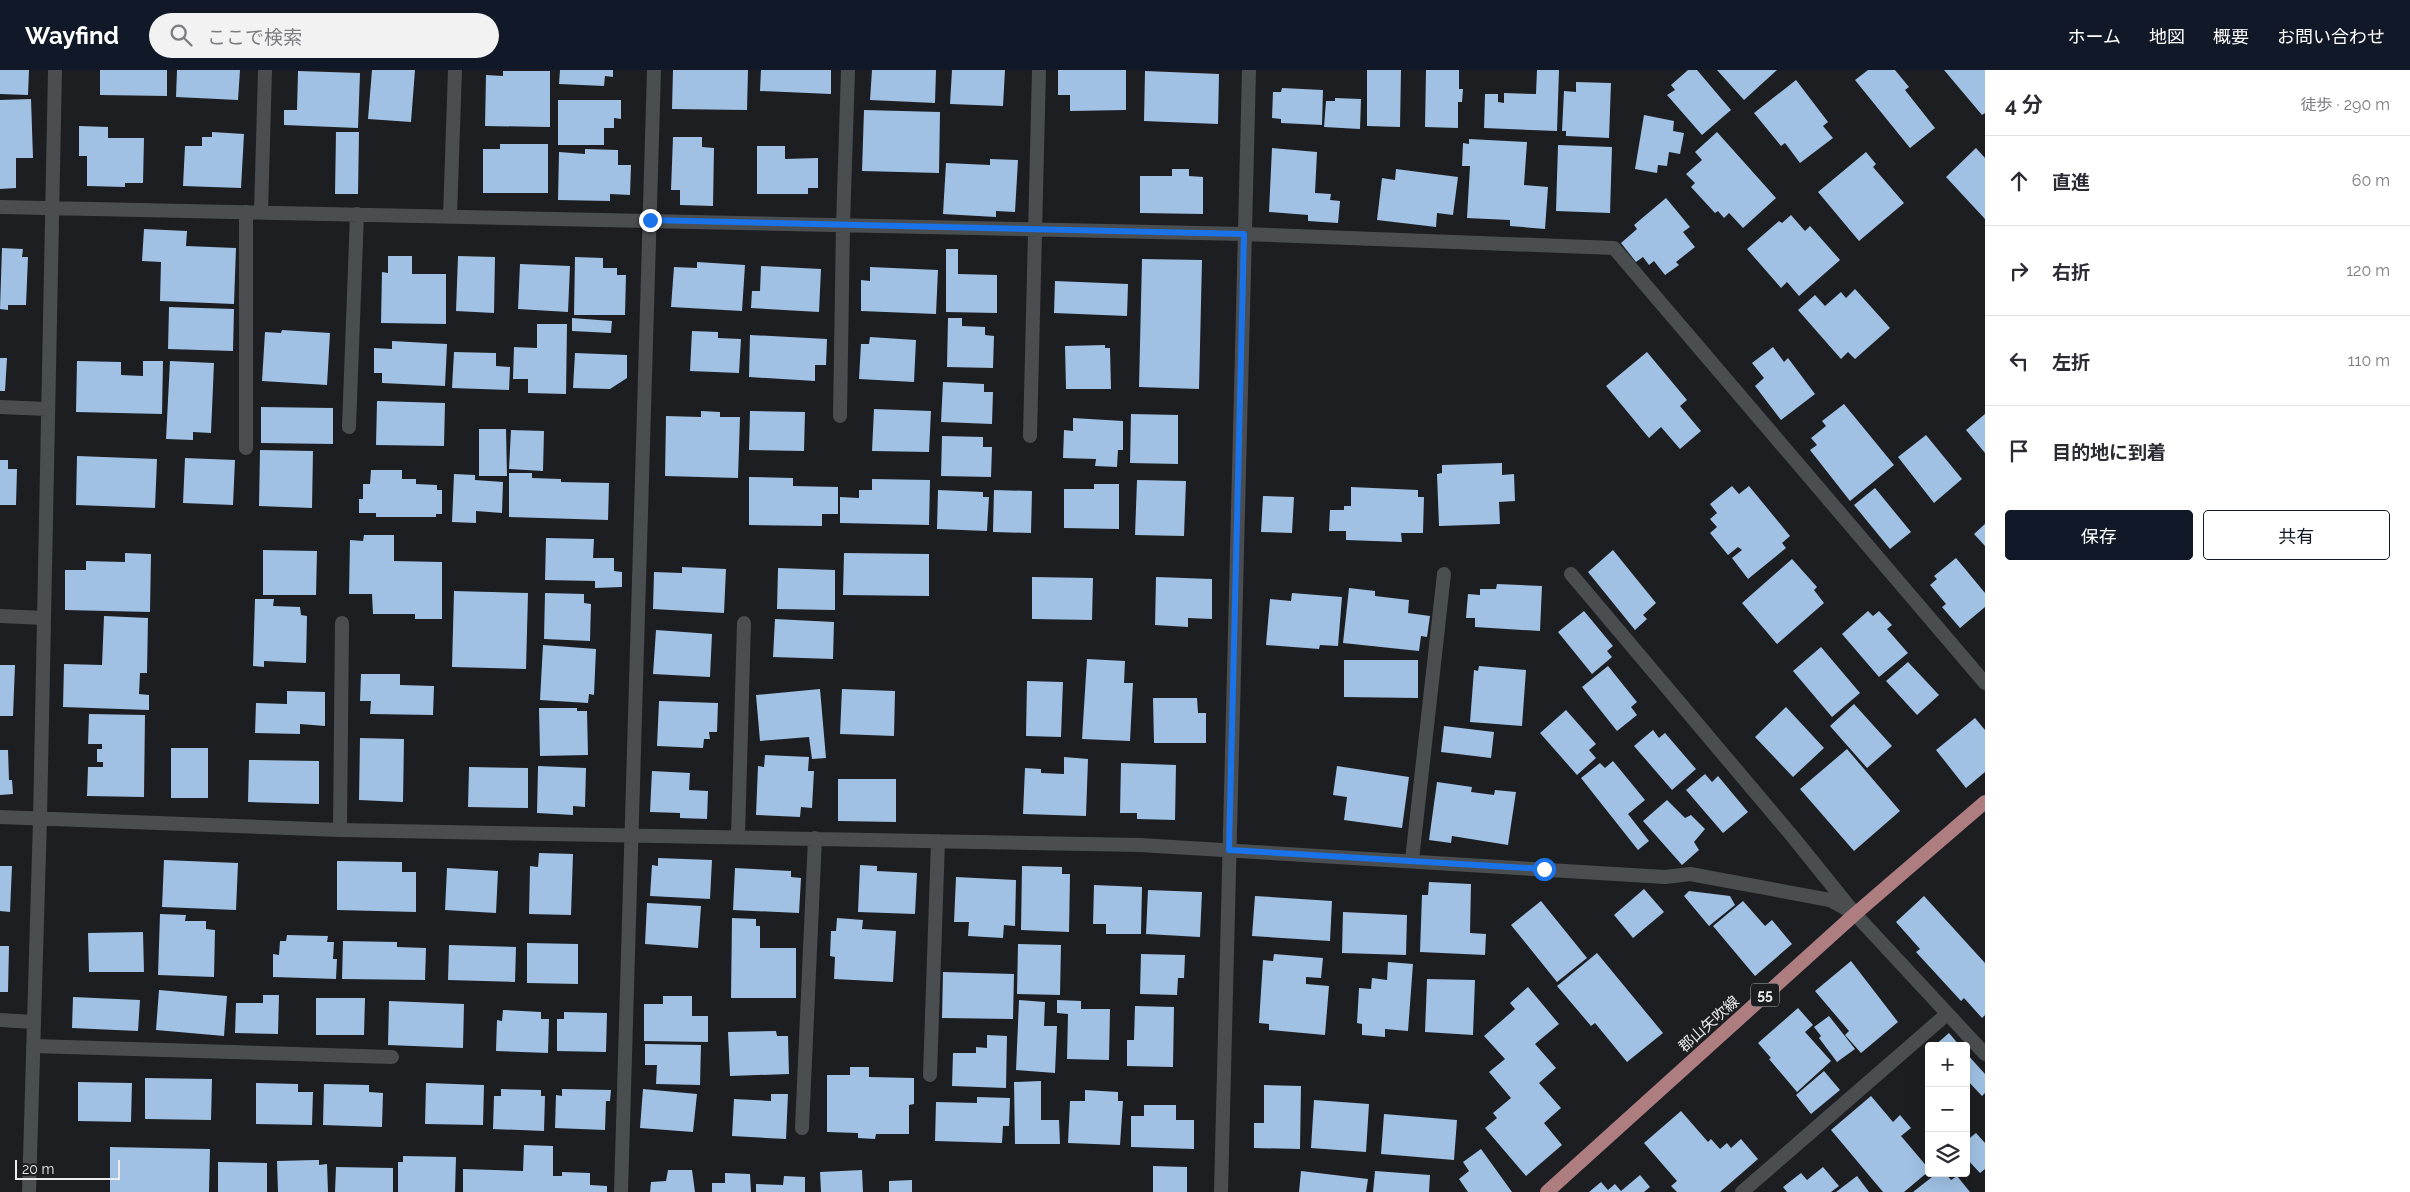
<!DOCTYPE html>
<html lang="ja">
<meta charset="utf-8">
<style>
body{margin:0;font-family:Raleway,"Noto Sans JP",sans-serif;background:#f2f2f3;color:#2b2b33}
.controls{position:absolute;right:15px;bottom:15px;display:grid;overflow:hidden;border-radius:5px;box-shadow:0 5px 20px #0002}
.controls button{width:45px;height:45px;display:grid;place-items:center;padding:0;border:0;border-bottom:1px solid #e1e1e2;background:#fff;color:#2b2b33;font:25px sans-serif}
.scale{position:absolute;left:15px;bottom:12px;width:105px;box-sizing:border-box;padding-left:5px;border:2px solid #ebedef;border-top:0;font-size:14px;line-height:18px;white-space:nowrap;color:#ebedef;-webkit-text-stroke:4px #1c1e21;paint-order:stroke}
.stop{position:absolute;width:15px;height:15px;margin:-11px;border:4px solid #1a73e8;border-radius:50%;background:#fff}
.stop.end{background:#1a73e8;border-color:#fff;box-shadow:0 1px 5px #0008}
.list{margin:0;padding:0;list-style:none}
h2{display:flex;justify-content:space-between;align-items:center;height:65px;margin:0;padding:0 20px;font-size:21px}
h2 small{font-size:16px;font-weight:400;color:#7c7c81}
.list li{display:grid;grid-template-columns:32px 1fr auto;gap:15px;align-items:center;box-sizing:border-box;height:90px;padding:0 20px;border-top:1px solid #e1e1e2}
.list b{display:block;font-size:19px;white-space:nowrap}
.list em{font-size:16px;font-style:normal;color:#7c7c81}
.actions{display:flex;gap:10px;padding:15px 20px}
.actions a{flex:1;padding:11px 0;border:1px solid #111827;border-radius:5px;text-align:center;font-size:18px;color:#111827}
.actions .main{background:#111827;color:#fff}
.icon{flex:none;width:28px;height:28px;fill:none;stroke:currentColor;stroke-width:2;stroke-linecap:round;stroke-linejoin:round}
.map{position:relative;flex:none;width:1985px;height:1122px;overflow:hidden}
header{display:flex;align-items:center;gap:30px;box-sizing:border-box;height:70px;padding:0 25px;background:#111827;color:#fff}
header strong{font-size:24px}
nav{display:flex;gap:28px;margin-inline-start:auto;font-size:18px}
.search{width:350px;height:45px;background:#f2f2f3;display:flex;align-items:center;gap:12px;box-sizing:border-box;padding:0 18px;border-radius:28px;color:#7c7c81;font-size:19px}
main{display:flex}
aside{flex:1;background:#fff}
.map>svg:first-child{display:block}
.building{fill:#a0c1e4}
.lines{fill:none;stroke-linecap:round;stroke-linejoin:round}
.minor{stroke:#4b4e51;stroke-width:14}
.tertiary{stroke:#4b4e51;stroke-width:14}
.primary{stroke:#ae7d80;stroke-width:14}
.route{stroke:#1a73e8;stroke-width:6}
.labels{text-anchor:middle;stroke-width:5;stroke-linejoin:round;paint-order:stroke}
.shield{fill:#1c1e21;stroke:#adafb1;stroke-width:1}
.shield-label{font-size:14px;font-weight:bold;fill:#ebedef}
.street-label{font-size:15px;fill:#ebedef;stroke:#1c1e21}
</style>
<header>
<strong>Wayfind</strong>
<div class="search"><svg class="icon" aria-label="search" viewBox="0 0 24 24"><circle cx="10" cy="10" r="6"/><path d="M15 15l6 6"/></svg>ここで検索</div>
<nav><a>ホーム</a><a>地図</a><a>概要</a><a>お問い合わせ</a></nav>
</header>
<main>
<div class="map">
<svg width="1985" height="1122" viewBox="0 0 1985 1122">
<rect width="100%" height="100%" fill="#1c1e21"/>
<path class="building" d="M0,0H29L28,25L0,24Z
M100,0H167V26L100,25Z
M177,0H240L238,30L176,27Z
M372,0H415L411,52L368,49Z
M560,0H613V7L605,6L604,16L559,14Z
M673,0H748L747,40L672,39Z
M761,0H831V24L760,21Z
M872,0H936L935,33L870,30Z
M952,0H1005L1003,36L950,34Z
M1058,0H1126V40L1070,41V25H1058Z
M1367,0H1401L1400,57L1367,56Z
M1426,0H1459V19H1463L1462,32H1458V58L1425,57Z
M1537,0H1559L1557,61L1484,58L1485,24H1498V32L1504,33V23L1536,24Z
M1688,0H1697L1731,40L1702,65L1667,25L1675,20L1671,15Z
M1717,0H1777L1744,30Z
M1868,0H1895L1909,17L1905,20L1935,58L1910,78L1855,10Z
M1944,0H1985V43L1982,45Z
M298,1L360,3L358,58L284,55V40H297Z
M503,1H550V57L485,56L486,5L503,6Z
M1145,1L1219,4L1218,54L1144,51Z
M1796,10L1828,52L1823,56L1833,68L1800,93L1785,73L1781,76L1754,43Z
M1576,12L1611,13L1609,68L1566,66V61H1562L1564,21L1576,22Z
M1282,18L1323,20L1322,55L1281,53V49L1272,48L1273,22H1281Z
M1335,28L1361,29L1360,59L1324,57L1326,31H1335Z
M31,29L33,88H16V118L0,119V30Z
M558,30H621V49L614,48V58H604V75H558Z
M864,40L940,42L939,103L862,101Z
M1644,45L1674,51L1673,61L1684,63L1680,84L1669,82L1667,96L1658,95L1657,103L1635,99Z
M79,56L108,57V68H144L143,113H125V117L87,116V86H79Z
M212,62L244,64L241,118L183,116L185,76H202V67H212Z
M336,62H359L358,124H335Z
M1717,62L1776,128L1743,158L1729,143L1724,148L1718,141L1715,143L1691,117L1695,113L1686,104L1702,90L1695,82Z
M673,67H702V77L714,78L713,136L680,135V120H671Z
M1469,69L1527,72L1524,115L1548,117L1545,159L1510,156V150L1467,148L1470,96H1462L1463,73L1469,74Z
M500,74H548V123H483V79H500Z
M1558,75L1612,77L1610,143L1556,141Z
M757,76H785V89L818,88V118H808V124H757Z
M1272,78L1317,82L1315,123L1331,124L1330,130L1340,131L1338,153L1308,151V145L1269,142Z
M1976,78L1985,88V149L1946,107Z
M585,79L618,80V95H631L630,125L610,124V131L558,130L559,82L585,84Z
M1866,82L1876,94L1873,97L1904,133L1859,171L1818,122Z
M990,89L1018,90L1015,142L996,141V147L943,144L946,93L990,95Z
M1172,99H1189V106L1203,107V144L1140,143V106H1172Z
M1396,99L1458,107L1453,145L1437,143L1436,157L1377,150L1382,108L1395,110Z
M1666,128L1690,157L1683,162L1695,177L1676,192L1679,195L1665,205L1654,191L1649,195L1643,187L1636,192L1621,173L1637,159L1634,155Z
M1791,145L1805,161L1810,156L1840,190L1799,226L1787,212L1781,218L1747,179L1779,151L1782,153Z
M144,159L187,161L186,176L236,178L234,234L160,231L161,192L142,191Z
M2,178L23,179L22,187H28L26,235H8V240L0,239Z
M946,179H958V204L997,205V243L946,242Z
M388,186H412V204H446V254L381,253L382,202L388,203Z
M458,186L495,187L494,243L456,241Z
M575,187L603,188V198H617V205H626L625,245H574Z
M1142,189L1202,190L1199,319L1139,317Z
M697,192L745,195L742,241L671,237L674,197L697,198Z
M520,194L570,196L568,242L518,239Z
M761,196L821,199L819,242L751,238L752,221H760Z
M870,197L938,200L936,244L861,241V210L870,211Z
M1055,211L1128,214L1127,246L1054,243Z
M1855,219L1890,258L1855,289L1848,282L1841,289L1798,240L1815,225L1825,236L1841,222L1846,228Z
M169,237L234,239L233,281L168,279Z
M572,248L612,251L611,263L572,261Z
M948,248H962V256L985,257V265L994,266L993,298L947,297Z
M537,254H567L566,324L528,323V309H513L514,277L537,278Z
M282,260L330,263L327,315L262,311L265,262L281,263Z
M692,261L718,262V268L741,269L739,303L690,301Z
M750,265L827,269L826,295H815V311L749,307Z
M870,267L916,270L914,312L859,309L861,274H869Z
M392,271L447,274L445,316L382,313V303H374V278L392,279Z
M1105,275V278H1110L1111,319H1066L1065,276Z
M1773,277L1784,292L1788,288L1815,324L1781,350L1755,316L1764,308L1752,293Z
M454,282L496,283V296L510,297L509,320L452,318Z
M1647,282L1687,330L1680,336L1701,361L1680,379L1661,357L1649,368L1606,316Z
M575,283L627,285V308L610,319L573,318Z
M0,288H7L5,321H0Z
M77,291L121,292V305L143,306V291H163L162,344L76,342Z
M170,291L214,293L211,363L193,362V370L166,369Z
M943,312L984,314V322H993L992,354L941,352Z
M377,331L445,333L444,376L376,375Z
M1844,334L1894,395L1850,431L1810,380L1817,375L1811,368L1826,356L1822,351Z
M261,337L333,338V374L261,373Z
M874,339L931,341L929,382L872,381Z
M701,341L720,342V347H740L738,408L665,406L666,346L701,347Z
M750,341L805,342L804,381L749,380Z
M1131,344L1178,345V394L1130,393Z
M1985,344V383L1966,360Z
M1073,348L1123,351V380H1118L1117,397L1095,396L1096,389L1063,388L1064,360L1073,361Z
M479,359H506L507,406H479Z
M511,360L544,361L543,401L509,399Z
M1926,365L1962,409L1934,433L1898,387Z
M942,366L983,367V377H992L991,407L941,406Z
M260,380L313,381L312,438L259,436Z
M77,386L157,389L155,438L76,435Z
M185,388L235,390L233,435L183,433Z
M0,390H8V399H17L16,435H0Z
M1502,393V405L1514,404L1515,431L1499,432L1500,454L1439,456L1437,404L1442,403V395Z
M371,400H402V409H416V414L437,415V420H442V444H436V447H376V443H359V429H363V414H370Z
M509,403H532V408L561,409V412L609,413L608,450L509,447Z
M454,404L475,405V410L503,412L502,443L476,441V453L452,452Z
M749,407L793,408V416L838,417V444H822V456L749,455Z
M872,409L930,410L929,455L840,453V427L859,428V420H872Z
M1137,410L1186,411L1184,466L1135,465Z
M1094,414H1119V459L1064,458V419H1094Z
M1732,416L1739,424L1749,416L1790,466L1782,473L1786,478L1748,509L1732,488L1742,480L1738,477L1728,485L1710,463L1717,457L1710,449L1717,443L1710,434Z
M1351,417L1418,420V427H1424L1423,463H1401L1402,472L1346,470V461H1329L1330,440H1344V436H1351Z
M1875,418L1911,462L1890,479L1854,435Z
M938,420L983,422V427H989L987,461L937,459Z
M994,420L1032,421L1031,463L993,462Z
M1263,426L1294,427L1292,463L1261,462Z
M1985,454V476L1974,464Z
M364,465H394V491L442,492V549H415V544H373L372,524H349L350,470L363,471Z
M546,468L594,469L593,488H614V501L622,502V517L595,518V511L545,510Z
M263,480L317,481L316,525H263Z
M1613,480L1656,533L1643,545L1647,549L1635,560L1588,502Z
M125,483L151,484L150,542L65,540V500H86V491L125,492Z
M844,483L929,484V526L843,525Z
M1956,488L1985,523V537L1960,558L1942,537L1946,534L1930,515L1937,509L1934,506Z
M1792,489L1817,517L1814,520L1824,533L1777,574L1742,533Z
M682,497L726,499L724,543L653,539L654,502L682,503Z
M778,498L835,500V540L777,539Z
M1032,507L1093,508L1092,550L1032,549Z
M1156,507L1212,509V549L1188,548V557L1155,555Z
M1497,514L1542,516L1540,561L1475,557V548H1466L1468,524L1480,525V519H1496Z
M1349,518L1375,521V526L1409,530L1408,543L1430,546L1427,567L1421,566L1419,581L1343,573Z
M454,521L528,523L526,599L452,597Z
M545,523L584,524V533L591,534L590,571L544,569Z
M1292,523L1342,527L1338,576L1320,575L1319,579L1266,575L1270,529L1291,531Z
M255,529H274L273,536L300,537L301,545L307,546L306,593L264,591V597L253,596Z
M1584,541L1613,576L1607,581L1612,587L1592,604L1558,562Z
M1868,541L1873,546L1879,541L1892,555L1887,559L1908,583L1879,607L1842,564Z
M104,546L148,548L147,603H140L139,624L149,625V640L63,637L64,594L102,595Z
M775,549L834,552L833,589L773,587Z
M656,560L712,564L710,607L653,604Z
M543,575L596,579L594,625L589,624L588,633L540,630Z
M1821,577L1860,623L1832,647L1793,601Z
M1087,589L1125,591L1124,613H1133L1130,671L1082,669Z
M1344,590H1418V628L1344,627Z
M1908,592L1939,625L1917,645L1886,611Z
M0,595H15L13,646H0Z
M1479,596L1526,600L1522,656L1470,652L1474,600L1478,601Z
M1608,596L1637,632L1631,637L1637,645L1617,661L1582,617Z
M361,604H400V615L434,616L433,645L370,644L371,631H360Z
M1027,611L1063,612L1061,667L1026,666Z
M820,619L826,688L812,689L809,667L760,671L756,625Z
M842,619L895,621L894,666L840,664Z
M287,621L325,622V656L300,654V664L255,663L256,633L287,634Z
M1153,628H1197L1198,643H1206V673H1154Z
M659,631L718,633L717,662H709L710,669H704L703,678L657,676Z
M1854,634L1892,676L1867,698L1830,656Z
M1786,637L1824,678L1793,707L1755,667Z
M539,638H577V641H587L588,685L540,686Z
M1566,640L1596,674L1589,680L1596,688L1577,705L1540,663Z
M89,644L145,645L144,727L87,726L88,697H103V692H97V679H102V674H88Z
M1975,648L1985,660V702L1966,718L1936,680Z
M1444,656L1494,662L1491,688L1441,682Z
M1653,660L1659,668L1665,663L1696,699L1672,720L1634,676Z
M360,668L404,669L403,732L359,730Z
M171,678H208V728H171Z
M1847,679L1900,741L1854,781L1800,719Z
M0,680H8L9,710H12L13,724L0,725Z
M765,685L809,687L808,701H814L812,738L801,737L800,747L756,745L758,696L764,697Z
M1064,687L1088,689L1086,746L1023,744L1025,698L1041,699V703L1064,704Z
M249,690L319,691V734L248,732Z
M1613,691L1645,730L1628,744L1649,771L1638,780L1581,708L1600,693L1605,698Z
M1121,693L1176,695L1175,750L1137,749V743H1120Z
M538,696L586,698L585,737L573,736V745L537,743Z
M1337,696L1409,707L1402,758L1344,750L1347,727L1333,725Z
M469,697L528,698V738L468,737Z
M652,701L690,703L689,720L708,721L707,749L680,748V743L650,742Z
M1705,704L1712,712L1718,706L1748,742L1723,763L1686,720Z
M838,709H896V752L838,751Z
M1437,712L1472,717L1471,722L1494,725L1495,720L1516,722L1508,775L1452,766L1451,773L1429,770Z
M1667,730L1685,748L1691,745L1705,759L1694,772L1699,780L1682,795L1643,751Z
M539,783L573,784L571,845L529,844L530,796L538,797Z
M658,788L712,790L710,829L650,826L652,795L658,796Z
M164,790L238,793L236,840L162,837Z
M337,791L402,792V802H416V842L337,840Z
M860,795L877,796V801L917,803L915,844L858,842Z
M0,796H12L10,842L0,841Z
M1022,796L1062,797V804H1070L1069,862L1021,860Z
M447,798L498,801L496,843L445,840Z
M735,798L791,801V807L801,808L799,843L733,840Z
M956,807L1016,810L1015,856L1004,855L1003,868L968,866L969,852H954Z
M1429,812L1471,814L1470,863L1486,864L1485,885L1420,882L1422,825H1428Z
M1094,815L1142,817L1141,864H1106V854H1093Z
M1644,819L1664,842L1633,868L1614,845Z
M1148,820L1202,822L1200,867L1146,864Z
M1689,821L1730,826L1735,835L1709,856L1684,826Z
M1255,826L1332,831L1330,871L1252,866Z
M1924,826L1985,893V945L1982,948L1964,928L1961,931L1916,882L1920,879L1896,852Z
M1541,831L1587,888L1557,912L1511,855Z
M1743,831L1765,856L1772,850L1792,874L1755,906L1713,856Z
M647,833L701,836L698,878L645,874Z
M1343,842L1407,845L1406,885L1342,883Z
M160,844L186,845L185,851H206V859L215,860L214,907L158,905Z
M732,848L756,849V856H760V878H796V928H731Z
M837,848L863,850L862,859L896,861L893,912L834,909L835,887L830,886L831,861H836Z
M143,862L144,902H89L88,863Z
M287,865L328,866L327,872H334L333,889H337L336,909L273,907V884L279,885L280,871H286Z
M343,871L397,872V877L426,878L425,910L342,909Z
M527,873L578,874V914L527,913Z
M1018,874L1061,875L1060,925L1017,924Z
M449,875L516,877L515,912L448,910Z
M0,876H9L8,922H0Z
M1597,883L1663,963L1627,992L1595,953L1591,956L1557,916Z
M1141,884L1185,885L1184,908H1178L1177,925L1140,924Z
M1274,884L1323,888L1321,908L1306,907V914L1329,916L1325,965L1269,960V954L1259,953L1263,890L1273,891Z
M1851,891L1898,952L1861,983L1845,965L1849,961L1815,921Z
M1388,892L1413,894L1408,961L1385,959V967L1362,965V954L1357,953L1359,918L1371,919L1372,908L1387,910Z
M943,902L1014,904L1013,949L942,948Z
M1427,909L1475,910L1473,965L1425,962Z
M1528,917L1559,954L1535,974L1556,998L1539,1013L1561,1038L1544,1053L1562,1075L1526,1106L1485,1058L1497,1048L1493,1043L1511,1028L1489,1002L1505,989L1484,966L1515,939L1510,933Z
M159,920L227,926L224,966L156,960Z
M263,925H279L278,964L235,963L236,933H263Z
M663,926H692V946H708V972L644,971V934H663Z
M73,927L140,930L138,961L72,958Z
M316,928H365L364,965H316Z
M1019,930L1045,932L1044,956H1057L1055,1003L1016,1000Z
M1057,930L1081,931V939H1110L1109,990L1067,989L1068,944L1057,943Z
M389,931L464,934L463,978L388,975Z
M1135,936L1174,937L1173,997L1127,996V970H1134Z
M1798,938L1813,955L1805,962L1831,991L1797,1022L1769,989L1771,988L1758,973Z
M503,940L541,942V949H549L548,983L496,981L497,950L502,951Z
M564,942L607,943L606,982L557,981V949H564Z
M1829,946L1855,979L1837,992L1819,968L1821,966L1814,957Z
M776,961L777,966H788L789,1004L730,1006L728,962Z
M1949,963L1960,976H1934Z
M987,965L1007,966L1006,1018L952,1016L953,983H976V977L987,978Z
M645,974L701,975L700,1015L656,1014L657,995H645Z
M1966,983L1985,1004V1023L1982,1026L1966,1009Z
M850,997H869V1007L914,1008V1034L909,1035V1064H876L875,1069L858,1068V1063L827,1062V1005H850Z
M1824,1001L1840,1020L1811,1044L1796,1025Z
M145,1008L212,1009L211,1050L145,1049Z
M1041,1011V1050H1059L1060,1074H1015L1014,1012Z
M78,1012L132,1013L131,1052L78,1051Z
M256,1013L298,1014V1022H313L312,1055L256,1054Z
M426,1013L484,1015L483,1055L425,1054Z
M324,1014L369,1015V1022L383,1023L382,1057L323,1055Z
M1264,1015L1301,1016L1300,1079L1254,1078V1053H1264Z
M501,1019L541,1020V1026H545L544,1061L493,1059L494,1026H501Z
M562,1019L611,1020L610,1031H606L605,1060L555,1058L556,1025L562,1026Z
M643,1019L697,1024L693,1062L640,1058Z
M1085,1020L1118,1022V1031H1123L1120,1075L1068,1073L1070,1031H1085Z
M771,1024H788L786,1069L732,1066L734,1029L771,1031Z
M1871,1026L1893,1052L1900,1045L1911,1058L1901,1066L1929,1099V1101L1904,1122H1883L1831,1060Z
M977,1027L1010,1028L1009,1056H1003L1002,1073L935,1071L936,1032L977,1033Z
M1314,1030L1369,1034L1366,1082L1311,1078Z
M1144,1035H1176V1050H1194V1079L1131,1077V1046H1144Z
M1681,1041L1708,1072L1711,1069L1720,1079L1727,1073L1731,1078L1741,1069L1758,1089L1720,1122H1677L1671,1116L1677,1111L1644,1073Z
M1384,1044L1457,1050L1454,1090L1381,1084Z
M1976,1063L1985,1073V1099L1980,1103L1966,1088V1071Z
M524,1075L553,1076V1106H562V1102L590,1103V1115L607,1116V1122H463V1099L523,1101Z
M110,1077L210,1079L209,1122H110Z
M1481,1079L1512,1122H1468L1459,1109L1469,1101L1463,1092Z
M403,1086L456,1087L455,1122H398V1092H403Z
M315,1090H319V1095L327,1094L328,1122H278L277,1091Z
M218,1092L267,1093V1122H218Z
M1153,1096L1187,1097V1122H1153Z
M336,1097L393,1098V1122H335Z
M1823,1097L1839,1116L1831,1122H1787L1783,1117L1801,1103L1807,1110Z
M668,1100H692L695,1122H650L651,1112L666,1111Z
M862,1100L863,1122H821L820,1102Z
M1301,1101L1368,1109L1366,1122H1299Z
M1375,1101L1430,1105L1429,1122H1373Z
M725,1103L750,1104L751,1122H712V1113H725Z
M1937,1103H1945L1951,1110L1957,1106L1970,1122H1913Z
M1640,1105L1650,1117L1644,1122H1589L1601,1112L1608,1120L1615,1114L1621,1121Z
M784,1106L805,1107V1122H756V1114L783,1115Z
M1857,1106L1869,1122H1836Z
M912,1110V1122H889V1111Z"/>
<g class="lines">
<path class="minor" d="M0,137L1244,164L1614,178L1985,613
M261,142L265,0
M450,146L455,0
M0,337L47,339
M840,346L843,155L848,0
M349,357L357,144
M1030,366L1039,0
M246,378V142
M1571,504L1793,767L1855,844L1985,984
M0,546L44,548
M0,747L340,760L1140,775L1665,807L1690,804L1830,830L1855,844
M340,760L342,553
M738,766L744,553
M1412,790L1444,504
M0,950L34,952
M33,976L392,987
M930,1005L938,771
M802,1058L815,768
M29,1122L40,749L55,0
M621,1122L654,0
M1742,1122L1947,944"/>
<path class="tertiary" d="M1221,1122L1249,0"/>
<path class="primary" d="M1547,1122L1855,844L1985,732"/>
</g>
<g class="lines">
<path class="route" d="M650,150L1244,164L1229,780L1544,799"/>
</g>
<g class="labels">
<rect class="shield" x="1751" y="913.5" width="28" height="23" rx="4"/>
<g class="shield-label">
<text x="1765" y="930">55</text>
</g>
<g class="street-label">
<text transform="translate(1709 954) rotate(-42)" y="5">郡山矢吹線</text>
</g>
</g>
</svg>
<div class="controls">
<button>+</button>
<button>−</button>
<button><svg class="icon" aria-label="layers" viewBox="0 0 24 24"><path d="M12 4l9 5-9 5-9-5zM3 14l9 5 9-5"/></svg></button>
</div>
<div class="scale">20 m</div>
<div class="stop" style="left:1544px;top:799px"></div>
<div class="stop end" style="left:650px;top:150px"></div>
</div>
<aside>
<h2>4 分<small>徒歩 · 290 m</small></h2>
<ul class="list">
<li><svg class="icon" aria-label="ahead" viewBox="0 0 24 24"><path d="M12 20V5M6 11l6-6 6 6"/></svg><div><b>直進</b></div><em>60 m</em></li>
<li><svg class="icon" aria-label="right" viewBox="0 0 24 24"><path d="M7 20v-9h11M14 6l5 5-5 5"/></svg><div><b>右折</b></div><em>120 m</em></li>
<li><svg class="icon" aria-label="left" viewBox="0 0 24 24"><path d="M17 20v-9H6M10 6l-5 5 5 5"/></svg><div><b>左折</b></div><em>110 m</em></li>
<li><svg class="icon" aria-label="arrive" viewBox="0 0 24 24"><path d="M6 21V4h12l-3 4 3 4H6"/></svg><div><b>目的地に到着</b></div></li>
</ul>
<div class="actions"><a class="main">保存</a><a>共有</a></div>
</aside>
</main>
